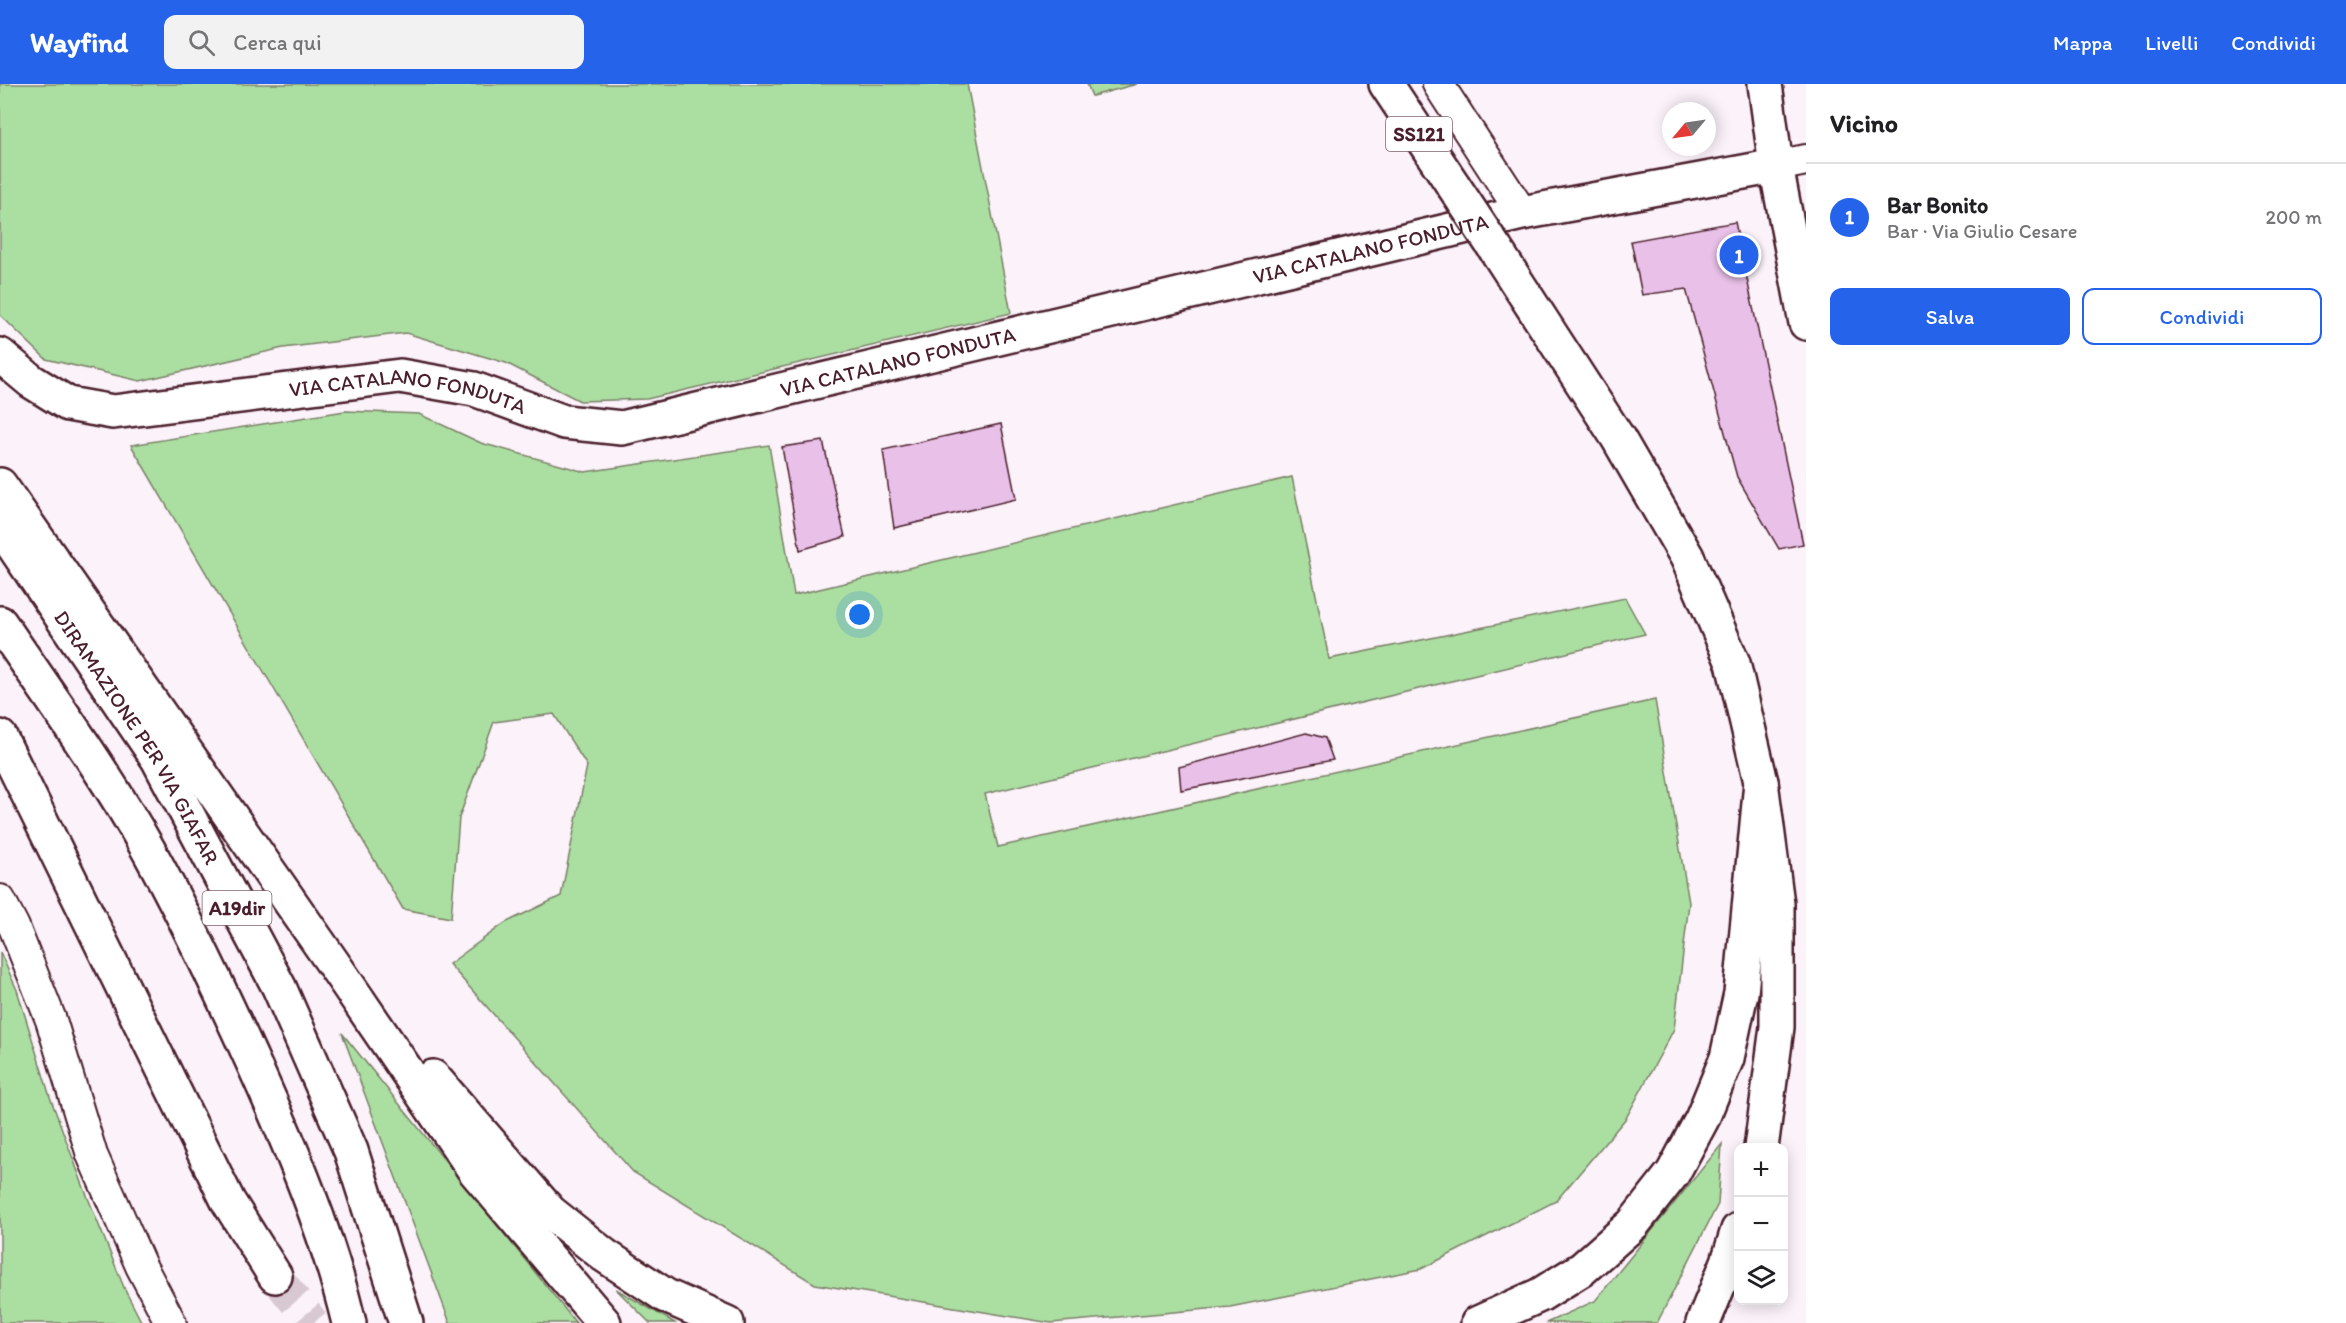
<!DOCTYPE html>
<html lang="it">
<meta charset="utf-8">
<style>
body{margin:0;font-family:Itim,sans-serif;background:#f2f2f2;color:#202124}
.controls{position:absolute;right:18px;bottom:18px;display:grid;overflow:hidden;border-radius:12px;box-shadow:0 3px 15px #0003}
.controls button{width:54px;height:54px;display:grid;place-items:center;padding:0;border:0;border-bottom:2px solid #e0e0e0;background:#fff;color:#202124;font:30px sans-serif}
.compass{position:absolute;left:1662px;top:18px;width:54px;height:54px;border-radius:50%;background:#fff;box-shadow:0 3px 15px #0003;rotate:241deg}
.you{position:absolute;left:860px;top:531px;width:21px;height:21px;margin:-15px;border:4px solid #fff;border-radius:50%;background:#1a73e8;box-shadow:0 0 0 9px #1a73e833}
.badge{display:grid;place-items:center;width:39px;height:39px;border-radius:50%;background:#2563eb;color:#fff;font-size:20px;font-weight:700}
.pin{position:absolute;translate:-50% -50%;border:3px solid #fff;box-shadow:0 2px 6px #0006}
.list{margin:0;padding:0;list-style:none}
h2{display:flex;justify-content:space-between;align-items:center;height:78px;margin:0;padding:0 24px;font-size:26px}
h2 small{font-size:20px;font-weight:400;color:#757577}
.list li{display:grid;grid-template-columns:39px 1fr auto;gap:18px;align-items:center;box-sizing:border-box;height:108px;padding:0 24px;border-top:2px solid #e0e0e0}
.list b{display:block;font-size:22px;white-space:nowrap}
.list p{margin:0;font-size:20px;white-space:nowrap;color:#757577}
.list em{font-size:20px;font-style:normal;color:#757577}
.actions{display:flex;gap:12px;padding:18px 24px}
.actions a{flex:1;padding:14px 0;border:2px solid #2563eb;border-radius:12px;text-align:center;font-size:21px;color:#2563eb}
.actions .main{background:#2563eb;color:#fff}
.icon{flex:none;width:33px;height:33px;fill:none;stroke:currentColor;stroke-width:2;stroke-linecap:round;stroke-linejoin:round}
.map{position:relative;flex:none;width:1806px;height:1239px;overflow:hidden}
header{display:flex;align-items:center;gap:36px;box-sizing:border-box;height:84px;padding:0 30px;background:#2563eb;color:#fff}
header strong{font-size:28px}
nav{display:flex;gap:33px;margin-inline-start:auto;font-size:21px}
.search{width:420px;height:54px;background:#f2f2f2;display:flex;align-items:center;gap:15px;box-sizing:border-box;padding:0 21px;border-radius:12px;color:#757577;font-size:22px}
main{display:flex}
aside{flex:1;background:#fff}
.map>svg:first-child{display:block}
.green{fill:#abdfa2;stroke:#7a7f66;stroke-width:1.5}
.building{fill:#e9c0e8;stroke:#4a1f2b;stroke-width:1.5}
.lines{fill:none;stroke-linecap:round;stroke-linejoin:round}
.motorway-tunnel{stroke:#d8c8d1;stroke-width:33;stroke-dasharray:33 16;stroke-linecap:butt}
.minor-casing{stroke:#4a1f2b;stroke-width:34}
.tertiary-casing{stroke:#4a1f2b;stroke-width:38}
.primary-casing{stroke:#4a1f2b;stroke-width:38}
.motorway-casing{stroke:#4a1f2b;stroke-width:38}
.minor{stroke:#fff;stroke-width:30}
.tertiary{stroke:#fff;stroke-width:33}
.primary{stroke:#fff;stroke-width:33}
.motorway{stroke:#fff;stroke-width:33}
.primary-bridge-casing{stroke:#4a1f2b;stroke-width:38;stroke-linecap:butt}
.primary-bridge{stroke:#fff;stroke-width:33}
.labels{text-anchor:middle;stroke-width:5;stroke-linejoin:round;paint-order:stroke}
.shield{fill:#fff;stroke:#80626b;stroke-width:1.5}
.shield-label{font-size:20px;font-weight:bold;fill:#4a1f2b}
.street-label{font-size:21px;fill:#4a1f2b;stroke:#fff}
</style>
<header>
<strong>Wayfind</strong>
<div class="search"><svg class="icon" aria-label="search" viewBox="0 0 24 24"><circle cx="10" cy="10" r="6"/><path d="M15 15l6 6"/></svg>Cerca qui</div>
<nav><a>Mappa</a><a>Livelli</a><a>Condividi</a></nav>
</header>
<main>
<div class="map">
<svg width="1806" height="1239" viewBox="0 0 1806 1239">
<rect width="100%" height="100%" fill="#fbf2fa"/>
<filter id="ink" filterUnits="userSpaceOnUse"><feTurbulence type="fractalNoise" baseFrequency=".0167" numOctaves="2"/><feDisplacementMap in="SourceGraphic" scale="12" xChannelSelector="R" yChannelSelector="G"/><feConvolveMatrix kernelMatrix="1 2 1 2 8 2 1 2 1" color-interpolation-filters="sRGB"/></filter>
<g filter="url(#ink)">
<path class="green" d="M0,0H967L1011,229L647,315L580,317L506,279L406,249L283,264L140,297L46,275L0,231Z
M1087,0H1137L1092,12Z
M345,327L419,330L481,359L585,388L769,361L794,511L1292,393L1329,575L1625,514L1645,550L985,710L998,763L1655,616L1689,819L1674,945L1626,1034L1556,1117L1421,1185L1230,1223L1051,1239L815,1200L633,1088L449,880L505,839L561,812L587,682L554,630L494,638L459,734L451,834L403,825L131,361Z
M0,868L17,906L50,1013L84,1104L125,1206L142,1239H0Z
M342,949L576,1239H450Z
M1722,1060L1718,1120L1657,1239H1546L1595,1217Z
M616,1205L675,1239H650Z"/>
<path class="building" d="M1735,138L1803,460L1779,465L1737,393L1686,205L1642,211L1631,157Z
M1001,340L1016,415L894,444L883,366Z
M823,357L845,453L800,466L782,363Z
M1306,649L1325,654L1333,676L1181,706L1179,683Z"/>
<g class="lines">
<path class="motorway-tunnel" d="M275,1192L313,1239"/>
<g class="minor-casing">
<path id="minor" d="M1438,0L1522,129
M1776,82L1806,76
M0,816L14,843L51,936L92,1071L141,1182L171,1239"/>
</g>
<g class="tertiary-casing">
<g id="tertiary">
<path d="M1765,0L1776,82L1806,239"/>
<path id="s1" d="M0,271L31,297L68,320L113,328L400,292L474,305L564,338L622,344L1522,129L1776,82"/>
</g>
</g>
<g class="primary-casing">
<path id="primary" d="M1386,0L1453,101
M1496,166L1618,354L1687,473L1733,579L1761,698L1777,820V943L1761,1064
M1703,1239L1728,1178L1738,1146"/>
</g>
<g class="motorway-casing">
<g id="motorway">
<path d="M0,401L335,882L475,1087L604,1239"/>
<path id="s2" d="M0,442L158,675L279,903L351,1067L406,1239"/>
<path d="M0,539C51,614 105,688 149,767C188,838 222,910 255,983C292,1065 328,1151 349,1239"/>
<path d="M0,653L228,1117L275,1192"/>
<path d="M433,993L550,1128L604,1171L666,1212L727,1239"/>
<path d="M1478,1239L1540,1211L1582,1185L1633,1140L1673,1089L1702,1035L1727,974L1741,909L1761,698"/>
</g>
</g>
<use href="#minor" class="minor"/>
<use href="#tertiary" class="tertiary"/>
<use href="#primary" class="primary"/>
<use href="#motorway" class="motorway"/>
<g class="primary-bridge-casing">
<path id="primary-bridge" d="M1453,101L1496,166"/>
</g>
<use href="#primary-bridge" class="primary-bridge"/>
</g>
</g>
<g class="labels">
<g class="shield">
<rect x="1386" y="33" width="66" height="34" rx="4.5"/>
<rect x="202.5" y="807" width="69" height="34" rx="4.5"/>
</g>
<g class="shield-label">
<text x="1419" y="57">SS121</text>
<text x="237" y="831">A19dir</text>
</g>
<g class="street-label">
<text dy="7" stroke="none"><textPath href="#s1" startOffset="1418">VIA CATALANO FONDUTA</textPath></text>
<text dy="7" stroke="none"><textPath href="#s1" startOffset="932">VIA CATALANO FONDUTA</textPath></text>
<text dy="7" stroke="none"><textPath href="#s1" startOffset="428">VIA CATALANO FONDUTA</textPath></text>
<text dy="7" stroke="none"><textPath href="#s2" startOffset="252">DIRAMAZIONE PER VIA GIAFAR</textPath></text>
</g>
</g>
</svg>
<div class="controls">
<button>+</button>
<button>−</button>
<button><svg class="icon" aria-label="layers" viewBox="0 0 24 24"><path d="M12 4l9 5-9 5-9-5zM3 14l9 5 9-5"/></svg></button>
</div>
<svg class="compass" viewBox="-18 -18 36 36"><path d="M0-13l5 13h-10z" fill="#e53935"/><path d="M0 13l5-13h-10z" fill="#757577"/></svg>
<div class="you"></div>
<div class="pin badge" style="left:1739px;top:171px">1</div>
</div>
<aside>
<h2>Vicino<small></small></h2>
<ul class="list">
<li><span class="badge">1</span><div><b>Bar Bonito</b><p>Bar · Via Giulio Cesare</p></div><em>200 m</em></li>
</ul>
<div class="actions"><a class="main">Salva</a><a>Condividi</a></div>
</aside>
</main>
